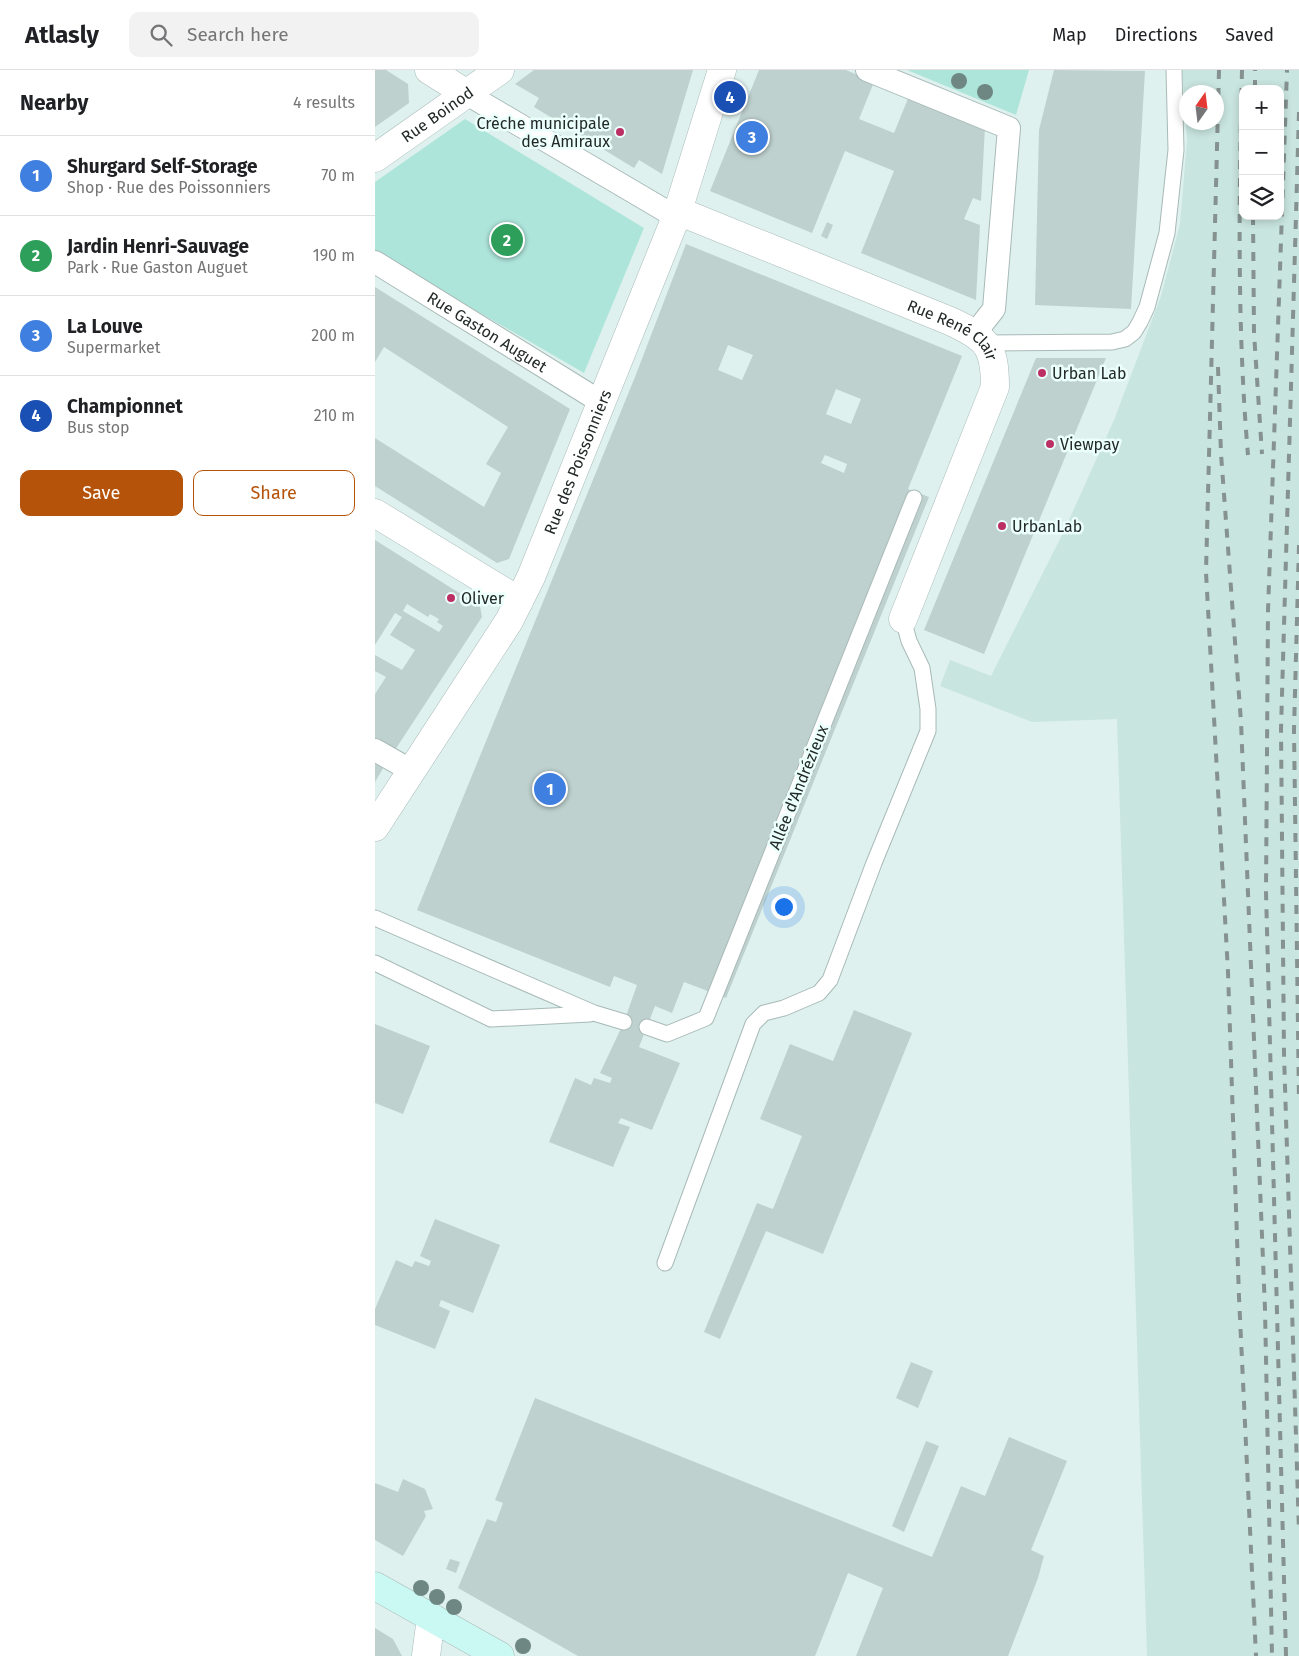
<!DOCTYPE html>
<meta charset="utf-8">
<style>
body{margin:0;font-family:"Fira Sans",sans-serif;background:#f2f2f2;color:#202124}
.controls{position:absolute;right:15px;top:15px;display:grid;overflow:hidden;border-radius:10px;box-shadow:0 2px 8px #0003}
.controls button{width:45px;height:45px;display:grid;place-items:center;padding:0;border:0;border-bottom:1px solid #e0e0e0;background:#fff;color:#202124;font:25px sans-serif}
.compass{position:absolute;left:804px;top:15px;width:45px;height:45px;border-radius:50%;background:#fff;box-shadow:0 2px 8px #0003;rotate:14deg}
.you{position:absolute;left:408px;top:836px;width:18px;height:18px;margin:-12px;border:4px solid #fff;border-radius:50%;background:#1a73e8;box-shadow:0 0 0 8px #1a73e833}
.badge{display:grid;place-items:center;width:32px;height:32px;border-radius:50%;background:#b45309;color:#fff;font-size:16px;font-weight:700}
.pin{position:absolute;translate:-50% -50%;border:2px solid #fff;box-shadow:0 1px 5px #0006}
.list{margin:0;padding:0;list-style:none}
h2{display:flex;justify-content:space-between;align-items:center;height:65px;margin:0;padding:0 20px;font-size:21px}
h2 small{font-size:16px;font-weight:400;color:#757577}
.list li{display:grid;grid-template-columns:32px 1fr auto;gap:15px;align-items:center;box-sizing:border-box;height:80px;padding:0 20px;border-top:1px solid #e0e0e0}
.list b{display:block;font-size:19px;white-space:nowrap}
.list p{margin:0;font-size:16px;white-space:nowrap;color:#757577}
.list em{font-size:16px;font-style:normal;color:#757577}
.actions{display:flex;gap:10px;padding:15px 20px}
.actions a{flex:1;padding:11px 0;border:1px solid #b45309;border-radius:10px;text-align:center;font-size:18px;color:#b45309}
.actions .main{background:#b45309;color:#fff}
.icon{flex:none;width:28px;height:28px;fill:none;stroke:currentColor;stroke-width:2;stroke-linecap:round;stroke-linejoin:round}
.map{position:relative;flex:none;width:924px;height:1586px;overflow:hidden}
header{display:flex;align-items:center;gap:30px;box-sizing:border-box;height:70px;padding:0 25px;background:#fff;border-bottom:1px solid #e0e0e0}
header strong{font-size:24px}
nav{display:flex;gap:28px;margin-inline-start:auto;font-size:18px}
.search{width:350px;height:45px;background:#f2f2f2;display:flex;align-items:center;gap:12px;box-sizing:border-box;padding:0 18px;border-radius:10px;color:#757577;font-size:19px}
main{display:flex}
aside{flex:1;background:#fff}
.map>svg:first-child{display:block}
.built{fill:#c9e5df;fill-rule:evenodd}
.green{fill:#aee5db}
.building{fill:#bed1ce;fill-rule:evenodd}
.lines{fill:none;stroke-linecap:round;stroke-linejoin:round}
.service-casing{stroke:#a8bab7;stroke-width:17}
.pedestrian-casing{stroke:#a8bab7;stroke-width:24}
.minor-casing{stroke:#a8bab7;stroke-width:29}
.tertiary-casing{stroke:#a8bab7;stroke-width:29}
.secondary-casing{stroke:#a8bab7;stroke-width:29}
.service{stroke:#fff;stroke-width:15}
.pedestrian{stroke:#fff;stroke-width:22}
.minor{stroke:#fff;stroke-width:28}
.tertiary{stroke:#fff;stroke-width:28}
.secondary{stroke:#caf8f2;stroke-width:28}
.rail{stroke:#859290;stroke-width:4;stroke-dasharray:9 9;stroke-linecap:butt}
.tree{fill:#6e8783}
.poi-dot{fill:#bb2f64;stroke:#ebfffb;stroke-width:2}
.labels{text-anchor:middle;stroke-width:5;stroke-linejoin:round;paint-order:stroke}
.street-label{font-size:16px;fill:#222928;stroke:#ebfffb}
.poi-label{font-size:16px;fill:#222928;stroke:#ebfffb;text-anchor:start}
</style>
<header>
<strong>Atlasly</strong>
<div class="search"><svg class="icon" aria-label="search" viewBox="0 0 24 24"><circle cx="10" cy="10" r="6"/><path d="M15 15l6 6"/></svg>Search here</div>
<nav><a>Map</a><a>Directions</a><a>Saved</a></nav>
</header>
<main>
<aside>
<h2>Nearby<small>4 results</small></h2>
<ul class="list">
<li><span class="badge" style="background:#3f7fe0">1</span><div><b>Shurgard Self-Storage</b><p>Shop · Rue des Poissonniers</p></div><em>70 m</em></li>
<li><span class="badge" style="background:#2e9e5b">2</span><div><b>Jardin Henri-Sauvage</b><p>Park · Rue Gaston Auguet</p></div><em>190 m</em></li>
<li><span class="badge" style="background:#3f7fe0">3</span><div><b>La Louve</b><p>Supermarket</p></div><em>200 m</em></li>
<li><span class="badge" style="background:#1a4fb4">4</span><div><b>Championnet</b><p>Bus stop</p></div><em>210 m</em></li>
</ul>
<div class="actions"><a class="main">Save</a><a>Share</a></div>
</aside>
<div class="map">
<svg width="924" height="1586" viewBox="0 0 924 1586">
<rect width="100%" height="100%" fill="#def1ee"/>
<path class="built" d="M807,0H924V1586H772L742,649L657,652L565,616L575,590L616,606L689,461L739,350L786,226L805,154L812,70ZM868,19H905V146H868ZM812,22H842V52H812Z"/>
<path class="green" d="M532,0H654L641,45Z
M90,49L269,158L209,303L0,182V112Z"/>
<path class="building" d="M0,0H11L33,14L34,33L0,57Z
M159,0H318L287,104L264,90L259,98L159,37L164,28L140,14Z
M384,0H471L499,12L484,49L519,63L534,26L610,57L606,131L598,128L589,149L605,155L601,230L486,183L519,101L470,81L437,163L335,121Z
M679,0L770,1L756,239L660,235L664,60Z
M452,152L458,155L452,169L446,166Z
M311,174L587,286L533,419L554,427L351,928L309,912L297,943L280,936L264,977L305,993L277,1060L246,1048L243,1053L255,1057L238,1097L174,1072L200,1008L216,1015L219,1008L235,1013L237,1008L225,1003L249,952L262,915L239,906L235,917L42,840L260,307ZM353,275L378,285L367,310L343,300ZM461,319L486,329L476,354L451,344ZM450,385L472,394L469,403L446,393Z
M0,217L195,339L134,489L122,493L0,416V368L109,437L126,403L111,394L133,357L9,277L0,292Z
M661,288H731L609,584L549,560Z
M0,470L105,536L107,547L18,683L0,672V624L11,607L0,601V585L27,600L40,580L15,565L27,547L20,543L0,575ZM32,534L53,547L55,544L64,549L62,552L68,556L64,562L28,541Z
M0,689L10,695L0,712Z
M479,940L537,963L448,1184L391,1161L345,1269L329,1262L382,1133L398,1139L427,1066L385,1049L415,974L458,991Z
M0,954L55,976L28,1044L0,1033Z
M60,1149L125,1175L98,1243L66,1230L64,1236L75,1241L60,1279L0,1255V1239L21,1190L37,1197L40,1191L54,1196L56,1191L45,1186Z
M536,1292L558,1301L543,1338L521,1328Z
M160,1328L557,1487L586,1416L610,1426L634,1367L692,1391L656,1480L669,1486L663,1508L633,1586H481L508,1518L473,1503L440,1586H203L83,1518L112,1449L121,1452L128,1433L120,1430Z
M551,1371L564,1376L529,1462L517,1456Z
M28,1409L50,1419L58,1439L49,1441L51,1446L28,1486L0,1470V1413L23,1422Z
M75,1489L85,1492L81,1503L71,1499Z
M0,1558L18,1569L27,1586H0Z"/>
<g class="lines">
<g class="service-casing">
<path id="service" d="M611,273L737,272L750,269L759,262L765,252L772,237L792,163L801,80L799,0
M0,848L219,943L249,952
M0,893L116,949L215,944
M272,957L292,964L331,948L539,428
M290,1193L378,954L389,943L409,938L444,923L455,910L499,793L553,661V639L547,598L534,571L528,549"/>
</g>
<g class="pedestrian-casing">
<g id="pedestrian">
<path d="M492,0L634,58L619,239L608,253"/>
<path d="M92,24L301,147"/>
<path id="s1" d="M0,192L226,332"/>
<path d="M0,680L37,701"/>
</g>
</g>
<g class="minor-casing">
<g id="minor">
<path d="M54,0L92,24"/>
<path id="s2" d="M0,88L125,0"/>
<path id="s3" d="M303,141L575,251C612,268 620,276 620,317L528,549"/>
<path d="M0,443L144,531"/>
<path d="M51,1586L56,1547"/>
</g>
</g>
<g class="tertiary-casing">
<g id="tertiary">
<path id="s4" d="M0,757L134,551L156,507L301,147L347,0"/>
</g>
</g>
<g class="secondary-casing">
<path id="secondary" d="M0,1516L125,1586"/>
</g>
<use href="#service" class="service"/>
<use href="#pedestrian" class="pedestrian"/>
<use href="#minor" class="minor"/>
<use href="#tertiary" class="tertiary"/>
<use href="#secondary" class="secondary"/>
<path class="rail" d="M844,0L831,502L853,902L864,1227L881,1586
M867,0C864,129 862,257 873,385
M880,19V0
M924,42L906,659L909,984L924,1462
M878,146L879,263L887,384
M843,297L846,384L866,652L890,1239L897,1586
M924,475L919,660L924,1032
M911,1586L891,822L893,541L912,0"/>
</g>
<g class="tree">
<circle cx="584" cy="11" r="8"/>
<circle cx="610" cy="22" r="8"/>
<circle cx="46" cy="1518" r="8"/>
<circle cx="62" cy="1527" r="8"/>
<circle cx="79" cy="1537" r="8"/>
<circle cx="148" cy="1576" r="8"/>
</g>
<g class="poi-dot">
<circle cx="245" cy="62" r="5"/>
<circle cx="667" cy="303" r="5"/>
<circle cx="675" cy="374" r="5"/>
<circle cx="627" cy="456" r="5"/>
<circle cx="76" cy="528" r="5"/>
</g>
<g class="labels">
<g class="street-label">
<text dy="6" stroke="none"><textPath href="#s2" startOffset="76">Rue Boinod</textPath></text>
<text dy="6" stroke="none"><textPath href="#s1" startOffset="132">Rue Gaston Auguet</textPath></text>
<text dy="6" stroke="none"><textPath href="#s3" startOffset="301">Rue René Clair</textPath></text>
<text dy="6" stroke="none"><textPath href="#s4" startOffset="419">Rue des Poissonniers</textPath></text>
<text transform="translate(423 717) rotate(-68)" y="6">Allée d'Andrézieux</text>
</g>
<g class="poi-label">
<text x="235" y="59" text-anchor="end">Crèche municipale<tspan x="235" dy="18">des Amiraux</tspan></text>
<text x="677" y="309">Urban Lab</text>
<text x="685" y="380">Viewpay</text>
<text x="637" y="462">UrbanLab</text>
<text x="86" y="534">Oliver</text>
</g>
</g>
</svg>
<div class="controls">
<button>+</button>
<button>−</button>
<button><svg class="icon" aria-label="layers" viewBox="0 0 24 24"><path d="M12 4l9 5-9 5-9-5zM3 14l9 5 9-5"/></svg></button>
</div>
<svg class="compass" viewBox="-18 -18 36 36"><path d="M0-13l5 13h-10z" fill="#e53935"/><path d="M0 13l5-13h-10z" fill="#757577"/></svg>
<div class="you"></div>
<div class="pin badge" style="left:175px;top:719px;background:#3f7fe0">1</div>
<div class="pin badge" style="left:132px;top:170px;background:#2e9e5b">2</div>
<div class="pin badge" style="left:377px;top:67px;background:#3f7fe0">3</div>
<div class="pin badge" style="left:355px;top:27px;background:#1a4fb4">4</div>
</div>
</main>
